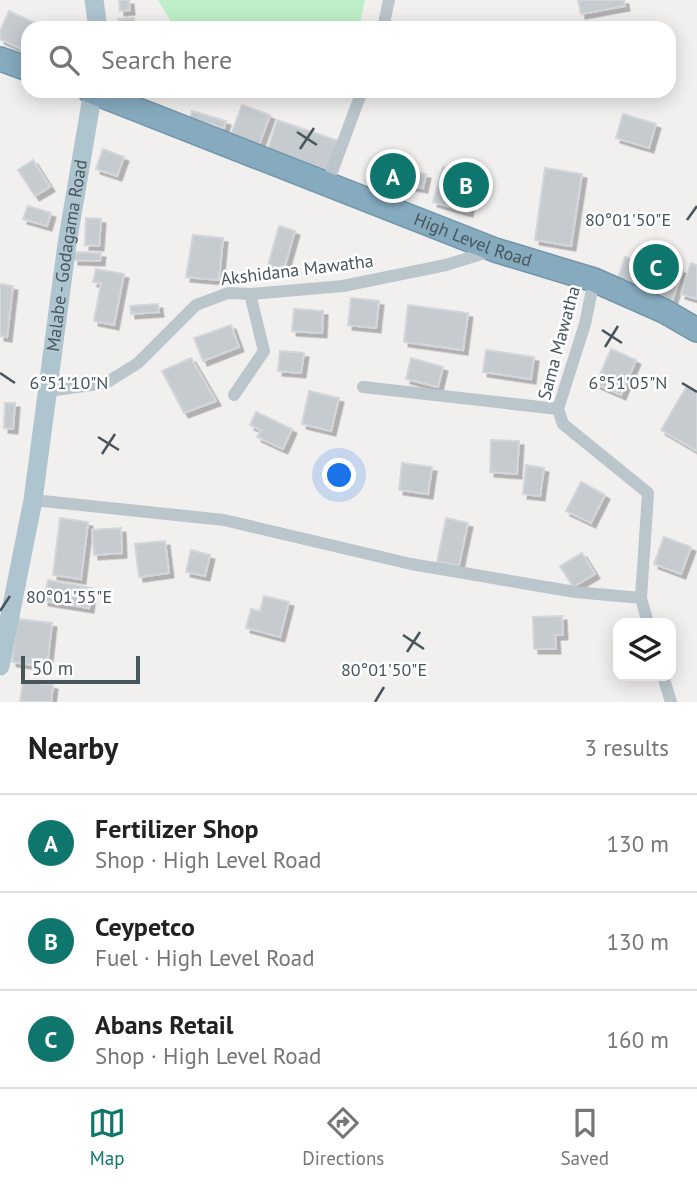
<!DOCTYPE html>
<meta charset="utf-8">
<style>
body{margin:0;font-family:"PT Sans",sans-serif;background:#f6f6f6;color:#222}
.controls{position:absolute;right:21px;bottom:21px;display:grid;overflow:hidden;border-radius:14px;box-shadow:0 4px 18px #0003}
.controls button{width:63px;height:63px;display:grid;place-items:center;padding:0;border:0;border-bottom:2px solid #e0e0e0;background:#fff;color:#222;font:35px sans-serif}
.scale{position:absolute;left:21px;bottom:18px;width:119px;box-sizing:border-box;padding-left:7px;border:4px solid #47565d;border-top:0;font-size:19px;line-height:24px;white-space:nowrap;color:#47565d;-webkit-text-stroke:5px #fff;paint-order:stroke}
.you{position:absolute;left:340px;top:476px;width:24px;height:24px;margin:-18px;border:5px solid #fff;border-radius:50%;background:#1a73e8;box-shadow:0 0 0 10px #1a73e833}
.badge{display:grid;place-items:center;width:46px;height:46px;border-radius:50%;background:#0f766e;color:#fff;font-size:23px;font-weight:700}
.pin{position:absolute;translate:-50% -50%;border:4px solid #fff;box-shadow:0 2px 7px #0006}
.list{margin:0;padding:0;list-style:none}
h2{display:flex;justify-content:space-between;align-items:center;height:91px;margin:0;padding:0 28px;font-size:30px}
h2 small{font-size:23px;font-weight:400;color:#767676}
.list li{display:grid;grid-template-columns:46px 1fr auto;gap:21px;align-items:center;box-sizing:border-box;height:98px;padding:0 28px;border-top:2px solid #e0e0e0}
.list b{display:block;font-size:26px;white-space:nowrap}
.list p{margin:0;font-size:23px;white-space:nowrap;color:#767676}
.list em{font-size:23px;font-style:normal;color:#767676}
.icon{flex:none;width:38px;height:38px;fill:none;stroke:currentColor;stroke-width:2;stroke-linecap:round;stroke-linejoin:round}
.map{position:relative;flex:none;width:697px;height:702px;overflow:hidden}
.search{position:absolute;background:#fff;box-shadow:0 4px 18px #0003;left:21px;right:21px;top:21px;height:77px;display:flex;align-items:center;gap:18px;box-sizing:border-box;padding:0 24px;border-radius:21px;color:#767676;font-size:26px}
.sheet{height:385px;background:#fff}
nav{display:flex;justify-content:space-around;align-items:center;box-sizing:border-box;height:98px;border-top:2px solid #e0e0e0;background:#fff;font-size:19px;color:#767676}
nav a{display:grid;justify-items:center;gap:4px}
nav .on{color:#0f766e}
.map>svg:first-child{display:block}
.green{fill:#bdf0c8}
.building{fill:#c6cbcf;stroke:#d3d6db;stroke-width:2;filter:url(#shadow)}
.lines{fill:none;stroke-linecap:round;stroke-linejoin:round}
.highway-casing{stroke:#7196ab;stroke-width:26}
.street{stroke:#bac6cc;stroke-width:12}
.primary{stroke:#aec4cf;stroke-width:19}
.highway{stroke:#86abbf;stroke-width:23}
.ticks{fill:none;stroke:#47565d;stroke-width:2.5}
.labels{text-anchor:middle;stroke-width:5;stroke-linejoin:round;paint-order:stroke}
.street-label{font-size:18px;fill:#47565d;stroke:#fff}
.ticks-label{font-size:18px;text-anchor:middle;fill:#47565d;stroke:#fff;stroke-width:5;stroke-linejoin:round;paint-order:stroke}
</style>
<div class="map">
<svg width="697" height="702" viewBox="0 0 697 702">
<defs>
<filter id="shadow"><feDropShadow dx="4.5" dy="4.5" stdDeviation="0" flood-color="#0004"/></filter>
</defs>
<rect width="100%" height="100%" fill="#f2efef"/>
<path class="green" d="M158,0H365L359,28H175Z"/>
<path class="building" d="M119,0H129L130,10L120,11Z
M578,0H624L625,6L581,14Z
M9,11L46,28H28V52L0,39V31Z
M134,18L135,28H119L118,19Z
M242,105L270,115L258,148L230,137Z
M192,111L226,121L224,128L190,118Z
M623,114L656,124L649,148L616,138Z
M277,120L339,141L328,173L267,152Z
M103,149L124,157L117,176L96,169Z
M33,160L50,187L35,196L18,170Z
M443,167L478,176L468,212L433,202Z
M391,168L426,174L423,188L389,182Z
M545,168L582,174L571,246L535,240Z
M28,206L51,213L47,226L23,219Z
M86,218L101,219L99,246L85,245Z
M279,226L295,231L284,269L268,265Z
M193,235L223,238L219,280L186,277Z
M74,252L101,253L100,261L74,260Z
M625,257L655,268L648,289L618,278Z
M665,263L683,270L672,301L654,294Z
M691,263L697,265V299L681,294Z
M96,269L124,274L114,325L94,321L101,283L93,282Z
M0,284L13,286L7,337L0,336Z
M351,298L379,301L376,328L348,325Z
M158,304L159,312L131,314L130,306Z
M408,305L468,313L463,350L404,342Z
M294,309L323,311L322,333L292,331Z
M231,325L239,347L203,361L194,338Z
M611,349L636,360L621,395L596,384Z
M486,350L534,357L531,379L483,372Z
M280,351L304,353L301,373L278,371Z
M191,358L216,401L184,413L162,371Z
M411,358L443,367L438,387L406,379Z
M687,386L697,392V451L661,430Z
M309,391L339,398L331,431L302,424Z
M5,403H15L13,429L4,428Z
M256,412L292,429L283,449L257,437L261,430L250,425Z
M491,440L519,441L517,474L490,472Z
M402,463L432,467L428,494L399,490Z
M526,465L544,468L540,496L523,494Z
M581,482L605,495L591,523L566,511Z
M60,518L88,522L81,579L53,575Z
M446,518L468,523L459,565L437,562Z
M121,528L122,553L94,555L92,530Z
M664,537L691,547L681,574L654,564Z
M165,541L169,573L139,577L135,544Z
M191,550L210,555L205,576L186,572Z
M582,553L595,574L573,587L560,566Z
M48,580L92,588L89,608L44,601Z
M264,596L289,602L280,637L246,628L251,609L260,611Z
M562,616L563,635H555L556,649H534L533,617Z
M17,619L52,623L47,667L12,662Z
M23,682L53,685L51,702H20Z"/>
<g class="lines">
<g class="highway-casing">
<g id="highway">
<path d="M0,59L28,69"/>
<path id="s2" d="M90,91L495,250L594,280L664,311L697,330"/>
</g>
</g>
<path class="street" d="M383,28L389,0
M327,185L362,91
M594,280L585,324L558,409L563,424L648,493L641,598L648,623
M363,387L558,409
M48,391L106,383L138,363L196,305L228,293L250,294L343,286L446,265L491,251
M234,395L264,351L250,294
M33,500L224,520L411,564L575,592L641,598
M663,676L671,702"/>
<g class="primary">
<path d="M94,0L98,28"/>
<path id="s1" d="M0,666L33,500L67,244L93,91"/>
</g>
<use href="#highway" class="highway"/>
</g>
<path class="ticks" d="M297,132L317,145M300,149L314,128M687,220L697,206M602,330L622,343M605,347L618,326M0,373L15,383M682,383L697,392M98,437L119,450M102,454L115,434M0,611L10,596M403,635L424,649M407,652L420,632M375,702L384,687"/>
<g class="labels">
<g class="street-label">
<text dy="6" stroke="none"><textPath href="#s2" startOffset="411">High Level Road</textPath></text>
<text dy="6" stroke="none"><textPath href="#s1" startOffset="416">Malabe - Godagama Road</textPath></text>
<text transform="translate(297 270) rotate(-7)" y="6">Akshidana Mawatha</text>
<text transform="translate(559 343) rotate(-75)" y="6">Sama Mawatha</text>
</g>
</g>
<g class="ticks-label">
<text x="628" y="226">80°01'50"E</text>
<text x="628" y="389">6°51'05"N</text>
<text x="69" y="389">6°51'10"N</text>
<text x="69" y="603">80°01'55"E</text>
<text x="384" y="676">80°01'50"E</text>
</g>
</svg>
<div class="controls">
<button><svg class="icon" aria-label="layers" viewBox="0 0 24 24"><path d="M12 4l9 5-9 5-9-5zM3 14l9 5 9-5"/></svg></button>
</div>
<div class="scale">50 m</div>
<div class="you"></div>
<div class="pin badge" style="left:393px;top:176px">A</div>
<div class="pin badge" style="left:466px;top:185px">B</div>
<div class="pin badge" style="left:656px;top:267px">C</div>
<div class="search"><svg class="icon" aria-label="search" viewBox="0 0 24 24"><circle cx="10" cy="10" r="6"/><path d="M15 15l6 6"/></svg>Search here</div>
</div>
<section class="sheet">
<h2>Nearby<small>3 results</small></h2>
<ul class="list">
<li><span class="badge">A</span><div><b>Fertilizer Shop</b><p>Shop · High Level Road</p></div><em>130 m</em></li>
<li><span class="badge">B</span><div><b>Ceypetco</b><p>Fuel · High Level Road</p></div><em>130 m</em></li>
<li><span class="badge">C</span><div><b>Abans Retail</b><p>Shop · High Level Road</p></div><em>160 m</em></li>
</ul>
</section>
<nav>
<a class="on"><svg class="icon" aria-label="map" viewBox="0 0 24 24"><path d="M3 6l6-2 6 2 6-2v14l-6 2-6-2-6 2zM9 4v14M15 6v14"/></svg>Map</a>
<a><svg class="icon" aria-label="directions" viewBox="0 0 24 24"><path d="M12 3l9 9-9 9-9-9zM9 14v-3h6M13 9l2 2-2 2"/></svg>Directions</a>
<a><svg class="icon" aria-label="saved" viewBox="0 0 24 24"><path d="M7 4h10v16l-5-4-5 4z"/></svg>Saved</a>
</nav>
